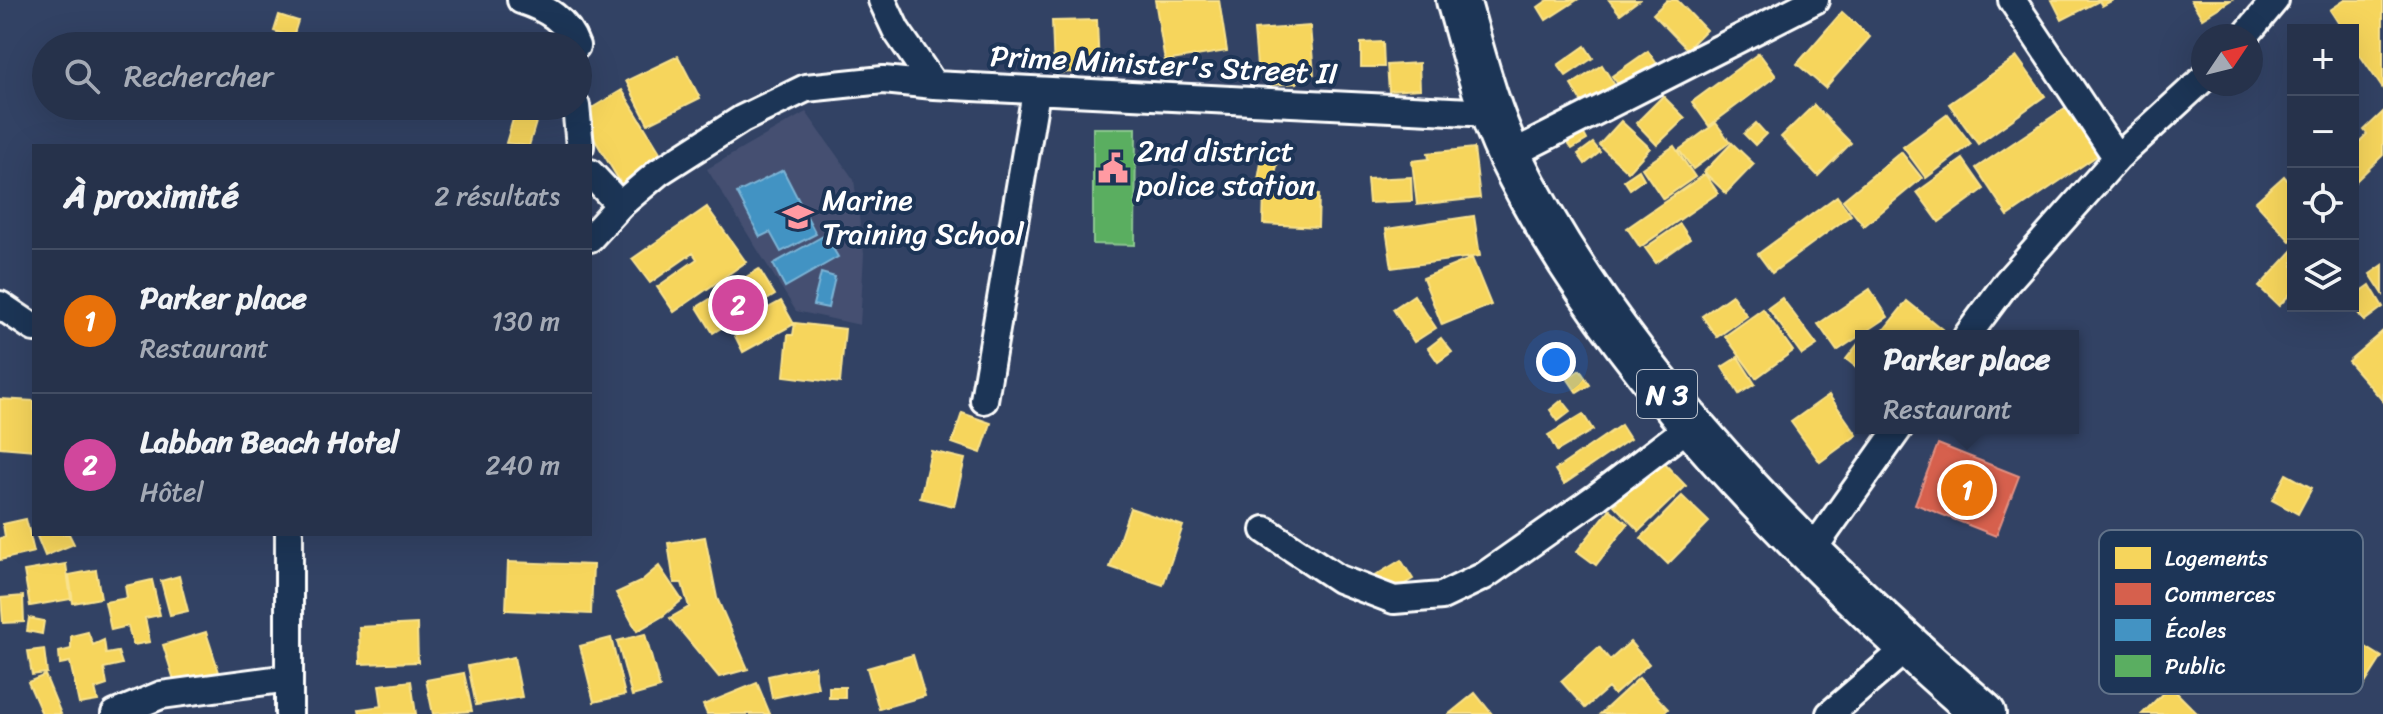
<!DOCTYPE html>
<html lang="fr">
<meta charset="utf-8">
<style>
body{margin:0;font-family:Sriracha,sans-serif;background:#2e3a52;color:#f1f3f6}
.controls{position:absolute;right:24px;top:24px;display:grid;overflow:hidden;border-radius:0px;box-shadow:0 8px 32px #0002}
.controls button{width:72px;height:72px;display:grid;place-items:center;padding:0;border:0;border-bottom:2px solid #424d63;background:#26324b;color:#f1f3f6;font:40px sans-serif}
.compass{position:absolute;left:2191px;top:24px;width:72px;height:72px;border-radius:50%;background:#26324b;box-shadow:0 8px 32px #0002;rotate:55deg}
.you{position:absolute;left:1556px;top:362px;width:28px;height:28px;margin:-20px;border:6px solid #fff;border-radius:50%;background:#1a73e8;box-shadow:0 0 0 12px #1a73e833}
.badge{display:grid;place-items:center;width:52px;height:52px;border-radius:50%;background:#90b9f0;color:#fff;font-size:26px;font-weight:700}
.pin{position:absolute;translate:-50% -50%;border:4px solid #fff;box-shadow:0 2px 8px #0006}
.popup{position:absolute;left:1855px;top:330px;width:224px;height:104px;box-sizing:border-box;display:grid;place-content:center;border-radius:0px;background:#26324b;filter:drop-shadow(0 2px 6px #0005);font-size:26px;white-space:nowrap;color:#a4aab5}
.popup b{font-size:30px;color:#f1f3f6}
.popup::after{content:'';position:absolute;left:50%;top:100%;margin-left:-16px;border:16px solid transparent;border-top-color:#26324b}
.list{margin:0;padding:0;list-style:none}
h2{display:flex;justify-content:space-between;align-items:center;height:104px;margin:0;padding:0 32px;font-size:34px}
h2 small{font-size:26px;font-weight:400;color:#a4aab5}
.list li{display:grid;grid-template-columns:52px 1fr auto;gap:24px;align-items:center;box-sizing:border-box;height:144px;padding:0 32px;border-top:2px solid #424d63}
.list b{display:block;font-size:30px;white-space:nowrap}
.list p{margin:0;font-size:26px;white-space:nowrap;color:#a4aab5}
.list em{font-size:26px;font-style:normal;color:#a4aab5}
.icon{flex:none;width:44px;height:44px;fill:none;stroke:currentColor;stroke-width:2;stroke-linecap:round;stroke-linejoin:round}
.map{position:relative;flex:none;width:2383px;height:714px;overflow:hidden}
.search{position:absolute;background:#26324b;box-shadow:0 8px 32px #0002;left:32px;top:32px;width:560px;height:88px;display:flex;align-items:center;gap:20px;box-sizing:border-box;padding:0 28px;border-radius:44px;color:#a4aab5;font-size:30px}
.panel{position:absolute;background:#26324b;box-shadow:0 8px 32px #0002;left:32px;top:144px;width:560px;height:392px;border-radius:0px}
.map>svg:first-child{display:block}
.built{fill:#455071}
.homes{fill:#f6d55c;stroke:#f9e28d;stroke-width:2}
.shops{fill:#d6604d;stroke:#e29082;stroke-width:2}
.schools{fill:#4393c3;stroke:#7bb3d5;stroke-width:2}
.public{fill:#5aae61;stroke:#8cc690;stroke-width:2}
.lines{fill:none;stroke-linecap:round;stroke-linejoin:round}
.minor-casing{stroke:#fff;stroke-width:32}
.trunk-casing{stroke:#fff;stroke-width:48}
.minor{stroke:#1d3557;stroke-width:26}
.trunk{stroke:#1d3557;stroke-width:42}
.labels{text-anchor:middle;stroke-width:8;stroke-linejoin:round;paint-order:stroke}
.shield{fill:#1d3557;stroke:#bbc2cd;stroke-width:2}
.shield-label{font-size:28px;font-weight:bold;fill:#fff}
.street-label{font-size:30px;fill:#fff;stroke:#1d3557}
.poi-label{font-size:30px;fill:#fff;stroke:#1d3557;text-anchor:start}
.key{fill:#1d3557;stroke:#617289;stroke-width:2}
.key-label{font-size:22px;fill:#fff}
</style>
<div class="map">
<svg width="2383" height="714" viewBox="0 0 2383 714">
<rect width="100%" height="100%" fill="#324264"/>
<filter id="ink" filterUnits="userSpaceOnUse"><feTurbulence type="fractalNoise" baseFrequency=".0125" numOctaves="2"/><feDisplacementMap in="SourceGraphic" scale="16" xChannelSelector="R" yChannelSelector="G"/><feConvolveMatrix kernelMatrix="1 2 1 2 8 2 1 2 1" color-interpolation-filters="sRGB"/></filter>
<g filter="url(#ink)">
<path class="built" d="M806,112L854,180L864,254L860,325L796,311L707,169Z"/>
<path class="homes" d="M1155,0H1219L1227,51L1165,61Z
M1548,0H1577L1546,20L1538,7Z
M1609,0H1639L1620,14Z
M1667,0H1677L1706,30L1687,49L1653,14Z
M2052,0H2113L2102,6L2099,1L2062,20Z
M2191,0H2231L2202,18Z
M2345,0H2383V89L2353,45V30H2343L2330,10Z
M1842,12L1870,37L1825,88L1797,64Z
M279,15L298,21L293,37L274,31Z
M1097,20L1099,71L1054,73L1052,21Z
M1310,26L1314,74L1296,75L1297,83L1270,85L1269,78H1258L1254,30Z
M1383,42L1384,67H1361V43Z
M1585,46L1593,58L1566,76L1558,65Z
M1648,51L1659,67L1623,91L1612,76Z
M1759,53L1776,76L1709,126L1692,102Z
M678,56L700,98L648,124L626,81Z
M2017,57L2045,96L1978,144L1949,104Z
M1419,63L1420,89L1389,91L1387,65Z
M1602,65L1619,92L1588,112L1571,85Z
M622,90L664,159L622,185L580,115Z
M1663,96L1685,118L1657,145L1636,123Z
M2071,104L2104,151L2008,216L1976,168Z
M1814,105L1851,143L1818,176L1781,137Z
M517,106L539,112L529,146L506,143Z
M2383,112V155L2353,184V148L2367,134L2364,130Z
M1948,114L1971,144L1926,178L1903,147Z
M1621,121L1650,148L1628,172L1599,145Z
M1716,123L1730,142L1693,169L1679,150Z
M1756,123L1766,134L1755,145L1744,134Z
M1579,125L1587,140L1572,149L1562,135Z
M1593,143L1600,152L1585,164L1578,154Z
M1732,143L1754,164L1726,193L1704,172Z
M1674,146L1695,177L1663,199L1642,168Z
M1474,148L1480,198L1417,205L1412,161L1429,159L1428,153Z
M1901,152L1922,178L1864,226L1843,200Z
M1262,157L1278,161L1272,189L1257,186Z
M1963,159L1984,189L1939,222L1917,192Z
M1639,170L1644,179L1630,189L1624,180Z
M1705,174L1718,193L1640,247L1627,228Z
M2284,176L2293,187V238L2290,241L2255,202Z
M1411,177L1412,201L1369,203L1367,179Z
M1264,192L1319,194L1318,227L1263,224Z
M1837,196L1851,215L1772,273L1758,254Z
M707,207L746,262L674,312L657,287L697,259L693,253L650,283L632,259Z
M1474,216L1480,256L1392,268L1386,229Z
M1680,224L1690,239L1656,263L1645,248Z
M2293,250V291L2279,306L2259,287Z
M1472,258L1491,305L1442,325L1423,278Z
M2383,265V294L2370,274Z
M759,269L775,295L713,333L697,307Z
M2370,285L2383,307L2364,321L2353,306V297Z
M1870,289L1888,317L1837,351L1818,324Z
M1414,295L1436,328L1414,342L1393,309Z
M1732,295L1747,316L1717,337L1702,316Z
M1782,298L1817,345L1802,355L1768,308Z
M781,301L794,324L743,352L731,328Z
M1907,301L1943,330L1938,336H1879Z
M1763,309L1793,351L1756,378L1725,336Z
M795,323L845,329L840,383L784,376L788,335H793Z
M2383,331V401L2348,361Z
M1441,338L1452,352L1438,362L1428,348Z
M1861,340V371L1846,359Z
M1738,357L1755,384L1739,394L1722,367Z
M1580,370L1590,385L1577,393L1567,378Z
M1829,395L1857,435L1820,462L1791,422Z
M0,399L34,401V450L0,447Z
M1562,400L1571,411L1558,421L1550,410Z
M962,413L991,423L981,453L952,443Z
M1583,414L1593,430L1557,451L1548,435Z
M1621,425L1630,439L1564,484L1555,470Z
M931,451L965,459L954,506L920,498Z
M1661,460L1686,486L1639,531L1614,505Z
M2286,474L2312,488L2298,514L2272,500Z
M1682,496L1709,522L1668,564L1641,538Z
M1130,508L1183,526L1163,585L1110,567Z
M1610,509L1628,524L1596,565L1577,551Z
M26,519L34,552L0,560V538L5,537L3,524Z
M36,534H69L74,544L45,556Z
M705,537L717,598L748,669L719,677L670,618L689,607L682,583H674L668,543Z
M1401,560L1413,579L1382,597L1371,578Z
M508,562L593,565L591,614L506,610Z
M66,564L71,599L30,606L24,571Z
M659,566L682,600L663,616L637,631L616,593L640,582Z
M96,570L101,598L73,603L69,575Z
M179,576L188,611L170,615L161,581Z
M152,580L160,615L145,618L150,642L133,645L128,626L111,630L105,602L127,598L125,586Z
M23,596L24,622L3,623L1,598Z
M29,618L44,621L42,634L27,631Z
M417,624L418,662L360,664L359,627Z
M2335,628L2382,657L2361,690L2315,660Z
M88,632L93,645L104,640L106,654L118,652L122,664L104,668L107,685L95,689L98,701L79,704L70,662L60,664L59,652L71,649V636Z
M206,632L220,675L186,685L183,678L174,680L163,645Z
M645,634L660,688L632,696L617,641Z
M611,638L625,695L594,702L580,646Z
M1630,642L1649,664L1614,695L1608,688L1585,708L1561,681L1599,647L1610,660Z
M44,649L47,673L32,675L28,651Z
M913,655L925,696L879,709L867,668Z
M514,657L522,697L476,705L468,666Z
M814,666L818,688L772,698L768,676Z
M464,673L472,711L433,714L426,680Z
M45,675L61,714H42L28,682Z
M1639,678L1668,709L1663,714H1600Z
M411,681L416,714H360L359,709L382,706L379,685Z
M757,683L770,714H707L703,705Z
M2170,686L2198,714H2142Z
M829,687H845V698H829Z
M1475,693L1492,714H1449Z"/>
<path class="shops" d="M1938,444L2019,476L1996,536L1915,504Z"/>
<path class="schools" d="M783,170L816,234L781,252L770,232L760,237L737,193Z
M825,235L838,257L785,287L773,264Z
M821,273L835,277L828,308L813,305Z"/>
<path class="public" d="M1093,128H1136L1135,245L1093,244Z"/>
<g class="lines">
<g class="minor-casing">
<path id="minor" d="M521,0C546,8 567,20 576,46
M882,0L896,30L934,85L1491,113
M2012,0L2117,158
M2245,36L2275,0
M576,106L580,146
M1510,155L1815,0
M590,173L620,205
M590,238L620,205L659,172L742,119L806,88L883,80L934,85
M0,305L34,328
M1967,336L2007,282L2117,158L2203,79
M984,400L1036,92
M1265,530L1339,579L1394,600L1442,596L1484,576L1598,496L1691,425
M1811,552L1899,428
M115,714L161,695L289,678
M289,714V534
M1830,714L1908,647"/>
</g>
<g class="trunk-casing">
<path id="trunk" d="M1458,0C1473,52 1486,106 1509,155C1614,370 1806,558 1984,714"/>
</g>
<use href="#minor" class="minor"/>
<use href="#trunk" class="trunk"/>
</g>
</g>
<defs>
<g id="civic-bare" transform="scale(2.4)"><path d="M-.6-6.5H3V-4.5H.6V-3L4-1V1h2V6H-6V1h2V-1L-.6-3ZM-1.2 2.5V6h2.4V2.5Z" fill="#ff9aa2" stroke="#1d3557" stroke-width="2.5" paint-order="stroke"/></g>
<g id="school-bare" transform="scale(2.4)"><path d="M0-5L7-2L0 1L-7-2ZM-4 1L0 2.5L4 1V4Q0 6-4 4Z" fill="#ff9aa2" stroke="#1d3557" stroke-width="2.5" paint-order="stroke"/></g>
</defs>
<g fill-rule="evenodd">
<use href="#civic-bare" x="1113" y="168"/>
<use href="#school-bare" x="798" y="217"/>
</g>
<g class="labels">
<rect class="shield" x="1637" y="370" width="60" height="48" rx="6"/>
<g class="shield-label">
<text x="1667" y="404">N 3</text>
</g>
<g class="street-label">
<text transform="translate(1164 65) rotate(3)" y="10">Prime Minister's Street II</text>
</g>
<g class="poi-label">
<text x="1137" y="161">2nd district<tspan x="1137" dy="34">police station</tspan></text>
<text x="822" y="210">Marine<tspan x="822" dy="34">Training School</tspan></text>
</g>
</g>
<rect x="2099" y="530" width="264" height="164" rx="12" class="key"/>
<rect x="2115" y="547" width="36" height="22" fill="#f6d55c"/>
<rect x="2115" y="583" width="36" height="22" fill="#d6604d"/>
<rect x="2115" y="619" width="36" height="22" fill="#4393c3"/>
<rect x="2115" y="655" width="36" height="22" fill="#5aae61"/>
<g class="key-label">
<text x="2165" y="566">Logements</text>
<text x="2165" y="602">Commerces</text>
<text x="2165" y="638">Écoles</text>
<text x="2165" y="674">Public</text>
</g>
</svg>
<div class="controls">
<button>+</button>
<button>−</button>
<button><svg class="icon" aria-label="locate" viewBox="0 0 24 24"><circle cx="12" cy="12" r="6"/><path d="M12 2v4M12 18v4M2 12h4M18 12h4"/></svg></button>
<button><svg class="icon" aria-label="layers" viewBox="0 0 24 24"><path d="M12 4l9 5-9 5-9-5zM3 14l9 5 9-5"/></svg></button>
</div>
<svg class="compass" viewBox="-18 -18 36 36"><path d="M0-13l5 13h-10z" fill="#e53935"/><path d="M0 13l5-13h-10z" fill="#a4aab5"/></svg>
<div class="you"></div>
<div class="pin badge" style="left:1967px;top:490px;background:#e8710a">1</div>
<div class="popup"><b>Parker place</b>Restaurant</div>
<div class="pin badge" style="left:738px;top:305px;background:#d1479c">2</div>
<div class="search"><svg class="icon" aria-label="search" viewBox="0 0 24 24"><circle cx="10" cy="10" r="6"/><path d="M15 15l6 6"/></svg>Rechercher</div>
<section class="panel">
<h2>À proximité<small>2 résultats</small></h2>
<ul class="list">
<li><span class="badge" style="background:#e8710a">1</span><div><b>Parker place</b><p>Restaurant</p></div><em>130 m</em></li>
<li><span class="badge" style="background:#d1479c">2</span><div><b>Labban Beach Hotel</b><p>Hôtel</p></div><em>240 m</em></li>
</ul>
</section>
</div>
